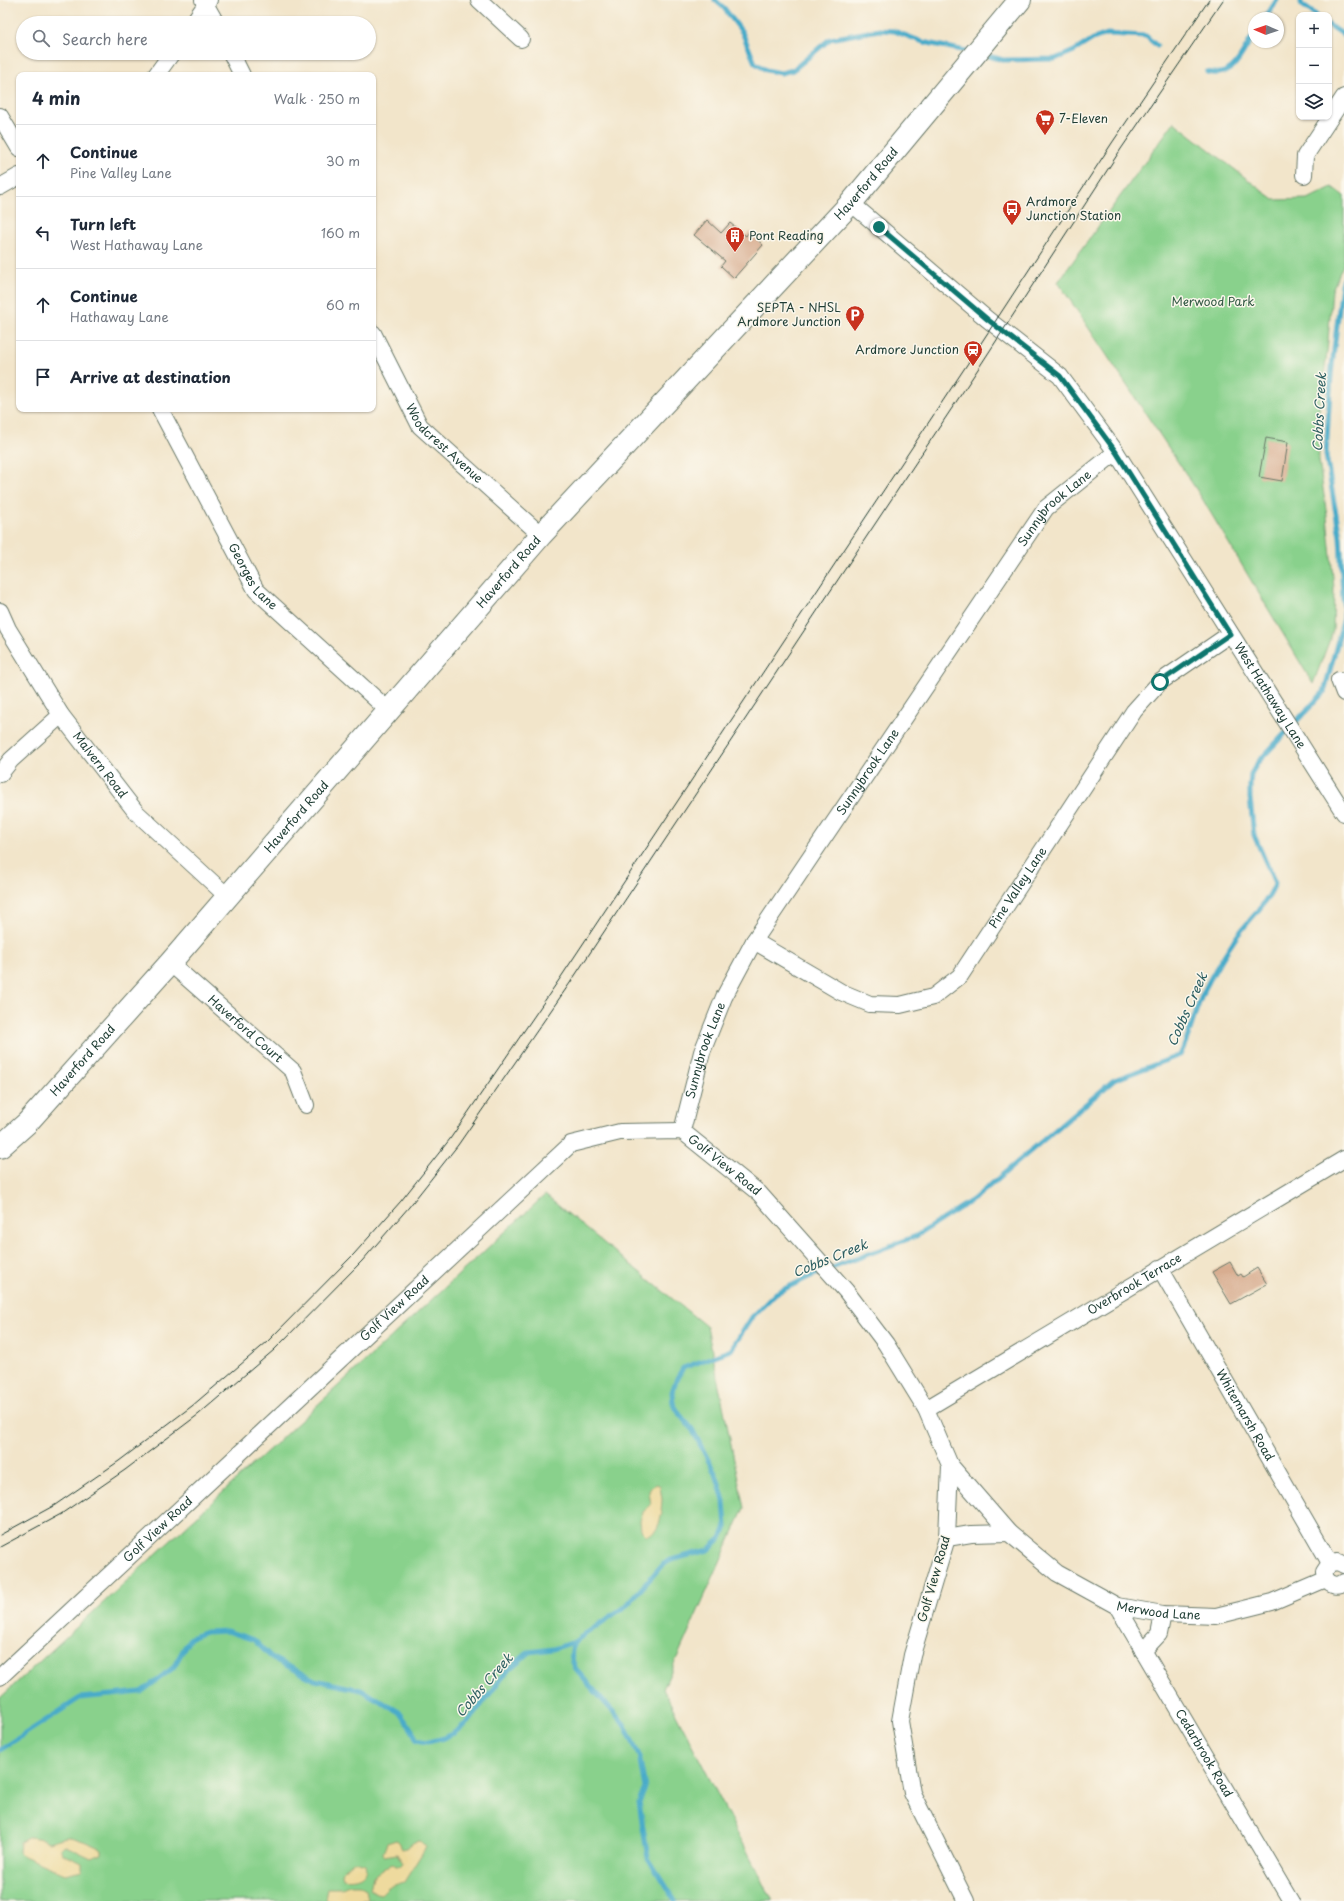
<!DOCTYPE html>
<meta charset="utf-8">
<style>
body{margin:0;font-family:"Playpen Sans",sans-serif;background:#f6f6f7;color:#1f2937}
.controls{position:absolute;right:12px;top:12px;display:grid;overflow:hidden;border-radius:8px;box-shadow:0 1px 3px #0004}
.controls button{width:36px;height:36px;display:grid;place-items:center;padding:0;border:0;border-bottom:1px solid #e0e1e3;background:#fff;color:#1f2937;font:20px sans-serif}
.compass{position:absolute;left:1248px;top:12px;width:36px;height:36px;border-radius:50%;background:#fff;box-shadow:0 1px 3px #0004;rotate:272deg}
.stop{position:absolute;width:12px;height:12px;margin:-9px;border:3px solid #0f766e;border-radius:50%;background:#fff}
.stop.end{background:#0f766e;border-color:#fff;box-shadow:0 1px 4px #0008}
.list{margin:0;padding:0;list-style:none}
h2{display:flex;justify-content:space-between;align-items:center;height:52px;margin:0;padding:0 16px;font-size:17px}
h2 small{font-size:13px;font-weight:400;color:#747a83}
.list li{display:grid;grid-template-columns:26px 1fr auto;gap:12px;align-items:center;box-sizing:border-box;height:72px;padding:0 16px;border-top:1px solid #e0e1e3}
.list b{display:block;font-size:15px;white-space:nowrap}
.list p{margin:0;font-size:13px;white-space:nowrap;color:#747a83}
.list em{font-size:13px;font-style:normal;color:#747a83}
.icon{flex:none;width:22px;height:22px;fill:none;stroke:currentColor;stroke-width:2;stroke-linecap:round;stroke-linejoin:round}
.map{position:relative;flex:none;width:1344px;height:1901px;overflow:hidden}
.search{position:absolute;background:#fff;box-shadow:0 1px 3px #0004;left:16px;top:16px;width:360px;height:44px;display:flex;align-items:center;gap:10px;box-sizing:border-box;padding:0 14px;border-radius:22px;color:#747a83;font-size:15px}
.panel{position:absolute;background:#fff;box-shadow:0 1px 3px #0004;left:16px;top:72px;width:360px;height:340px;border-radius:8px}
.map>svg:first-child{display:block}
.green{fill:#89d18c;stroke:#548760}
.sand{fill:#eeda9e;stroke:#868c69}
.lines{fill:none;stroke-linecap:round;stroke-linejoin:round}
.stream{stroke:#4aabc9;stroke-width:5}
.building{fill:#d8ad90}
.minor-casing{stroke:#697868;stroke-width:18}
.primary-casing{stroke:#697868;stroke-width:24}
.minor{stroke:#fff;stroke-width:16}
.primary{stroke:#fff;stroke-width:22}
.tram{stroke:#1f3d34;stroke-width:1}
.route{stroke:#0f766e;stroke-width:5}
.labels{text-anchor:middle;stroke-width:3;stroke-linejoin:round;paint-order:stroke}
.poi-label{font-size:12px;fill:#1f3d34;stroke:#fbf7ec;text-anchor:start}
.street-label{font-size:12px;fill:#1f3d34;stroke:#fbf7ec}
.park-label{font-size:12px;fill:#345b46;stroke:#fbf7ec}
.water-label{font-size:13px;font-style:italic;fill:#2c5e61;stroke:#fbf7ec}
</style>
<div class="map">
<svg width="1344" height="1901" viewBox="0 0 1344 1901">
<rect width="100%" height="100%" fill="#fbf7ec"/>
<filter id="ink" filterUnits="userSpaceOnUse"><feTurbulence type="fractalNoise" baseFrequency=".025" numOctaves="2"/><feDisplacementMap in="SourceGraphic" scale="8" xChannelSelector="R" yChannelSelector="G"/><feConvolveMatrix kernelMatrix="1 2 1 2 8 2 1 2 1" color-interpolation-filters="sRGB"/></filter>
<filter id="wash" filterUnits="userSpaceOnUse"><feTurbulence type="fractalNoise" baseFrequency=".012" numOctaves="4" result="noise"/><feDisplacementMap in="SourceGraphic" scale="16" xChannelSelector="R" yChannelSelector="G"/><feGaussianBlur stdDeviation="0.9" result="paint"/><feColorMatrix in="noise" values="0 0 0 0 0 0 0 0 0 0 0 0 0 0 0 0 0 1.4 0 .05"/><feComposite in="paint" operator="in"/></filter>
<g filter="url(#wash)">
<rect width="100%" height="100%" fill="#f2e5ca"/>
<path class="green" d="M1174,122L1274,200L1308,199L1332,187L1344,196V263L1332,290L1327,353L1318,417L1319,461L1327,516L1334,588L1333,631L1313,684L1200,495L1058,282Z
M545,1195L707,1327L744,1508L663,1689L773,1901H0V1698Z"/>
<path class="sand" d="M657,1484L660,1486L662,1500L661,1511L662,1512C659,1522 659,1534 646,1535L641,1530L640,1520L643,1512L651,1505L649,1491L651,1487Z
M30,1837L43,1839L48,1842C54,1841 60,1838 67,1837C73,1836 97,1846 102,1850V1854L91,1858L66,1846L60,1848L63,1854L82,1863V1870L65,1874L23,1856L19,1852L20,1842Z
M396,1840L398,1841L402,1849L407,1848L414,1842L420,1841L426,1847L404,1882L388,1887L381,1894L376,1893L370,1889L373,1876L392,1863L396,1866H400L403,1863L397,1854L384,1856L383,1853L387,1843Z
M355,1861L365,1864C369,1877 353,1880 343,1878L342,1874L344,1869Z
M349,1885H359L366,1889L368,1900L327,1901L326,1898L328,1888H342Z"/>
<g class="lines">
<path class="stream" d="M715,0L724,8L742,32L755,63L766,70L781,73L793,70L830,39L879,30L894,31L923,42L970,52
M1300,0L1302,5L1316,15
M1265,18L1277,0
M1329,25L1344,35
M982,54L1003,60L1055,59L1074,51L1093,39L1107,34L1146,36L1157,46
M1207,72C1235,79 1241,54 1254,34
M574,1642C570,1654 571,1660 577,1671L624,1724L639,1755L645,1788L639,1803L648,1858L675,1901
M0,1750L80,1698L141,1692L173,1668L190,1638L206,1632L227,1631L254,1640L272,1658L315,1680L361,1690L377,1699L399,1712L412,1730L417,1740L427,1742L441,1739L454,1733L468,1722L508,1670L529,1652L553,1649L574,1642L627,1605L662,1565L671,1560L708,1550L721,1538L726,1527L724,1501L717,1477L692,1429L680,1415L673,1403L672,1392L677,1378L683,1368L731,1350L752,1317L776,1293L811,1276L916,1236L974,1199L1114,1080L1180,1055C1191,1034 1194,1011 1205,989C1213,973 1224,955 1235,939C1248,920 1267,905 1275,883L1254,835L1250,798V785L1251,774L1258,762L1324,692L1344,618L1340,537L1326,455L1331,374L1342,284L1344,279"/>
</g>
<g id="blocks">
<path class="building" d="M707,220L721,233L730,223L746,236L749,232L763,245L734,278L721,266L725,261L694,235Z
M1266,438L1288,442L1282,481L1259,477Z
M1230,1262L1238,1276L1241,1274L1243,1277L1257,1268L1267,1284L1231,1304L1212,1272Z"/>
</g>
</g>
<g filter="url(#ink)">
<use href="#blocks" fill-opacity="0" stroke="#697868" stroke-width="1"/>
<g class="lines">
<g class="minor-casing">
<g id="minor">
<path d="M203,0L216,23"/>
<path d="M479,0L521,39"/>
<path d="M193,23L209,0"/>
<path d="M231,53L242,75"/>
<path d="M156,75L172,53"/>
<path d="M0,116L19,148"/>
<path d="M1304,175L1305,156L1344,97"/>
<path d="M0,187L19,176"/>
<path id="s1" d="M851,203L987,319L1060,376L1116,452L1344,813"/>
<path id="s2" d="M373,333L420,426L541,535"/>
<path id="s3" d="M160,409L256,590L389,711"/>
<path id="s4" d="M0,611L8,629L61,715L136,812L227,896"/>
<path d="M1339,680L1344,693"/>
<path d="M0,774L11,760L61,715"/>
<path id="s5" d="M754,941L841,992L870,1004L900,1005L933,997L960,976L1134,711L1160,682L1230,634"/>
<path id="s6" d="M170,963L293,1071L306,1105"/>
<path id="s7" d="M682,1131L702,1052L724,997L754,941L1046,508L1116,452"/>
<path id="s8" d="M1160,1268L1330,1563"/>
<path id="s9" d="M926,1409L1344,1159"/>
<path id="s10" d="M950,1465L1009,1533L1057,1573L1117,1606L1163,1614L1216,1616L1272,1602L1326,1579"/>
<path d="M947,1538L971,1534L1009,1533"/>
<path d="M1344,1565L1338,1562L1330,1563L1324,1572L1326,1579C1331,1585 1338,1587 1344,1582"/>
<path id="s11" d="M1117,1606L1291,1901"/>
<path d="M1143,1651L1159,1634L1163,1614"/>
<path id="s12" d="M0,1677L571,1144L620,1132L682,1131L759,1193L846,1291L886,1344L926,1409L950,1465L947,1538L912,1655L900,1721L912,1793L966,1901"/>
</g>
</g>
<g class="primary-casing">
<g id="primary">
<path id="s13" d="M0,1147L27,1123L170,963L541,535L851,203L1020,0"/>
</g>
</g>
<use href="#minor" class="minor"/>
<use href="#primary" class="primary"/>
<path class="tram" d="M0,1535L55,1505L119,1461L192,1406L267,1342L354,1254L401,1201L450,1139L561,977L968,363L1112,143L1209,0
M0,1547L61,1514L125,1470L199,1414L274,1350L362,1261L409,1207L458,1145L570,983L978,369L1121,149L1223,0"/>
</g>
</g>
<g class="lines" filter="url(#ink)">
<path class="route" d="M879,227L987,319L1060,376L1116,452L1230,634L1160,682"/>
</g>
<defs>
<g id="supermarket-pin" transform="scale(1)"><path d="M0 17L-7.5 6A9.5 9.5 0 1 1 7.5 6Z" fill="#c8321e" stroke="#fbf7ec"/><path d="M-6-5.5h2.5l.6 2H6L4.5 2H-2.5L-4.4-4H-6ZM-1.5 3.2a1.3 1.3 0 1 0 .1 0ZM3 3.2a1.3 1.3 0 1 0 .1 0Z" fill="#fff"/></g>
<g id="bus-pin" transform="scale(1)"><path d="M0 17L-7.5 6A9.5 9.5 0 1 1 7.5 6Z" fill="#c8321e" stroke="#fbf7ec"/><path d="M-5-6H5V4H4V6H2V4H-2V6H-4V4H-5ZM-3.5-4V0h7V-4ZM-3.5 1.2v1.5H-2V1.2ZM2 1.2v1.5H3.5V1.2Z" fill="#fff"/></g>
<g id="building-pin" transform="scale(1)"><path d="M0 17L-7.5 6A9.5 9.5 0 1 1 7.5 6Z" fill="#c8321e" stroke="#fbf7ec"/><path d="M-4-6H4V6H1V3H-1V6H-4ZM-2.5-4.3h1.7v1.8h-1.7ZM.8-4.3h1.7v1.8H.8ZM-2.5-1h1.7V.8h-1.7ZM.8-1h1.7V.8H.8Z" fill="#fff"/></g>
<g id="parking-pin" transform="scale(1)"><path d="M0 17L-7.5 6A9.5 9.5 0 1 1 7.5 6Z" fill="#c8321e" stroke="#fbf7ec"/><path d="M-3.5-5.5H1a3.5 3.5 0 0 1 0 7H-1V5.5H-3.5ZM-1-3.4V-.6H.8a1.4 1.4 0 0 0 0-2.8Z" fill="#fff"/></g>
<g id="station-pin" transform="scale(1)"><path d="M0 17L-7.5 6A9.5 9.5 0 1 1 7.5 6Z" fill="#c8321e" stroke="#fbf7ec"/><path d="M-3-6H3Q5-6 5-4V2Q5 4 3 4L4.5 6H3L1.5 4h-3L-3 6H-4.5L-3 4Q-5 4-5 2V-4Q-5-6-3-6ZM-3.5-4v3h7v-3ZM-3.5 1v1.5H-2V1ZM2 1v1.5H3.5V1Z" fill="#fff"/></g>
</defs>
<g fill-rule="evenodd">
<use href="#supermarket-pin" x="1045" y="119"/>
<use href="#bus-pin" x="1012" y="209"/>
<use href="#building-pin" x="735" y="236"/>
<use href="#parking-pin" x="855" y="315"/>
<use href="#station-pin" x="973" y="350"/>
</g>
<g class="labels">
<g class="poi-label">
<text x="1059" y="123">7-Eleven</text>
<text x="1026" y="206">Ardmore<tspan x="1026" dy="14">Junction Station</tspan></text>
<text x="749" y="240">Pont Reading</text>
<text x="841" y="312" text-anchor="end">SEPTA - NHSL<tspan x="841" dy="14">Ardmore Junction</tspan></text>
<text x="959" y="354" text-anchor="end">Ardmore Junction</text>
</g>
<g class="street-label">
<text dy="4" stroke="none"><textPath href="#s13" startOffset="1296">Haverford Road</textPath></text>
<text dy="4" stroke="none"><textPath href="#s2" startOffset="133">Woodcrest Avenue</textPath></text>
<text dy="4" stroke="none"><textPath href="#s7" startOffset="732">Sunnybrook Lane</textPath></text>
<text dy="4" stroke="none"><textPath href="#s13" startOffset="768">Haverford Road</textPath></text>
<text dy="4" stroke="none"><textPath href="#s3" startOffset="192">Georges Lane</textPath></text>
<text dy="4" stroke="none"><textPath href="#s1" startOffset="654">West Hathaway Lane</textPath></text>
<text dy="4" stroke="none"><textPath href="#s4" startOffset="184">Malvern Road</textPath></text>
<text dy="4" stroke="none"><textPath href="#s7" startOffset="408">Sunnybrook Lane</textPath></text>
<text dy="4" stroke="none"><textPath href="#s13" startOffset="444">Haverford Road</textPath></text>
<text dy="4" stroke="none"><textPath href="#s5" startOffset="336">Pine Valley Lane</textPath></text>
<text dy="4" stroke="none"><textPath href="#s6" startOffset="100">Haverford Court</textPath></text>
<text dy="4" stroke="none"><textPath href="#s7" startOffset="84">Sunnybrook Lane</textPath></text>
<text dy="4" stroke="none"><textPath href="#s13" startOffset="120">Haverford Road</textPath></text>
<text dy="4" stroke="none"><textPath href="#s12" startOffset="948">Golf View Road</textPath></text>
<text dy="4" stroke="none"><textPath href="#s9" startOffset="243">Overbrook Terrace</textPath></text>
<text dy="4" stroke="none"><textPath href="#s12" startOffset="540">Golf View Road</textPath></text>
<text dy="4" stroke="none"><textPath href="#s8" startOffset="170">Whitemarsh Road</textPath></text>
<text dy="4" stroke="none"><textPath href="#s12" startOffset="216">Golf View Road</textPath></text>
<text transform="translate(934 1579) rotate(-74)" y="4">Golf View Road</text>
<text dy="4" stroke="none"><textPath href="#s10" startOffset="263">Merwood Lane</textPath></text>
<text dy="4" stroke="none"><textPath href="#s11" startOffset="171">Cedarbrook Road</textPath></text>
</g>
<g class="park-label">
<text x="1213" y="306">Merwood Park</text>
</g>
<g class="water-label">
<text transform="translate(1319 412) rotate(-87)" y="5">Cobbs Creek</text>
<text transform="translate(1187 1009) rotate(-66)" y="5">Cobbs Creek</text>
<text transform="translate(830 1258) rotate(-22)" y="5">Cobbs Creek</text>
<text transform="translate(484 1685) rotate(-49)" y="5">Cobbs Creek</text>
</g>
</g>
</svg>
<div class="controls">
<button>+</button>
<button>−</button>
<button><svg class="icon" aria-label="layers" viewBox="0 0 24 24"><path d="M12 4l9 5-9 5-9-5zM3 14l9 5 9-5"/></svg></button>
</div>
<svg class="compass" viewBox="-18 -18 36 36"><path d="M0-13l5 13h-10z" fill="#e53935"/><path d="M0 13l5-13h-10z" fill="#747a83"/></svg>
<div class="stop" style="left:1160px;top:682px"></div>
<div class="stop end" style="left:879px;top:227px"></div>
<div class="search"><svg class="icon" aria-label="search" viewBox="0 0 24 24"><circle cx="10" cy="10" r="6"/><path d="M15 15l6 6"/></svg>Search here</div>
<section class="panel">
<h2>4 min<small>Walk · 250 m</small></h2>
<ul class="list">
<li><svg class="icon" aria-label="ahead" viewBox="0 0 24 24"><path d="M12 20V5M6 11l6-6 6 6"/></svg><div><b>Continue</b><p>Pine Valley Lane</p></div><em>30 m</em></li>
<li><svg class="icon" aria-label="left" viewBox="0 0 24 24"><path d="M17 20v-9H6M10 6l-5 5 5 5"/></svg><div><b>Turn left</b><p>West Hathaway Lane</p></div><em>160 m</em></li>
<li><svg class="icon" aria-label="ahead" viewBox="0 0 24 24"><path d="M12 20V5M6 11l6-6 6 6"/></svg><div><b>Continue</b><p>Hathaway Lane</p></div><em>60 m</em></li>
<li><svg class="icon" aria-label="arrive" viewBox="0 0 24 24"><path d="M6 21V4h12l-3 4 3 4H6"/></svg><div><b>Arrive at destination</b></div></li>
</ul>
</section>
</div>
